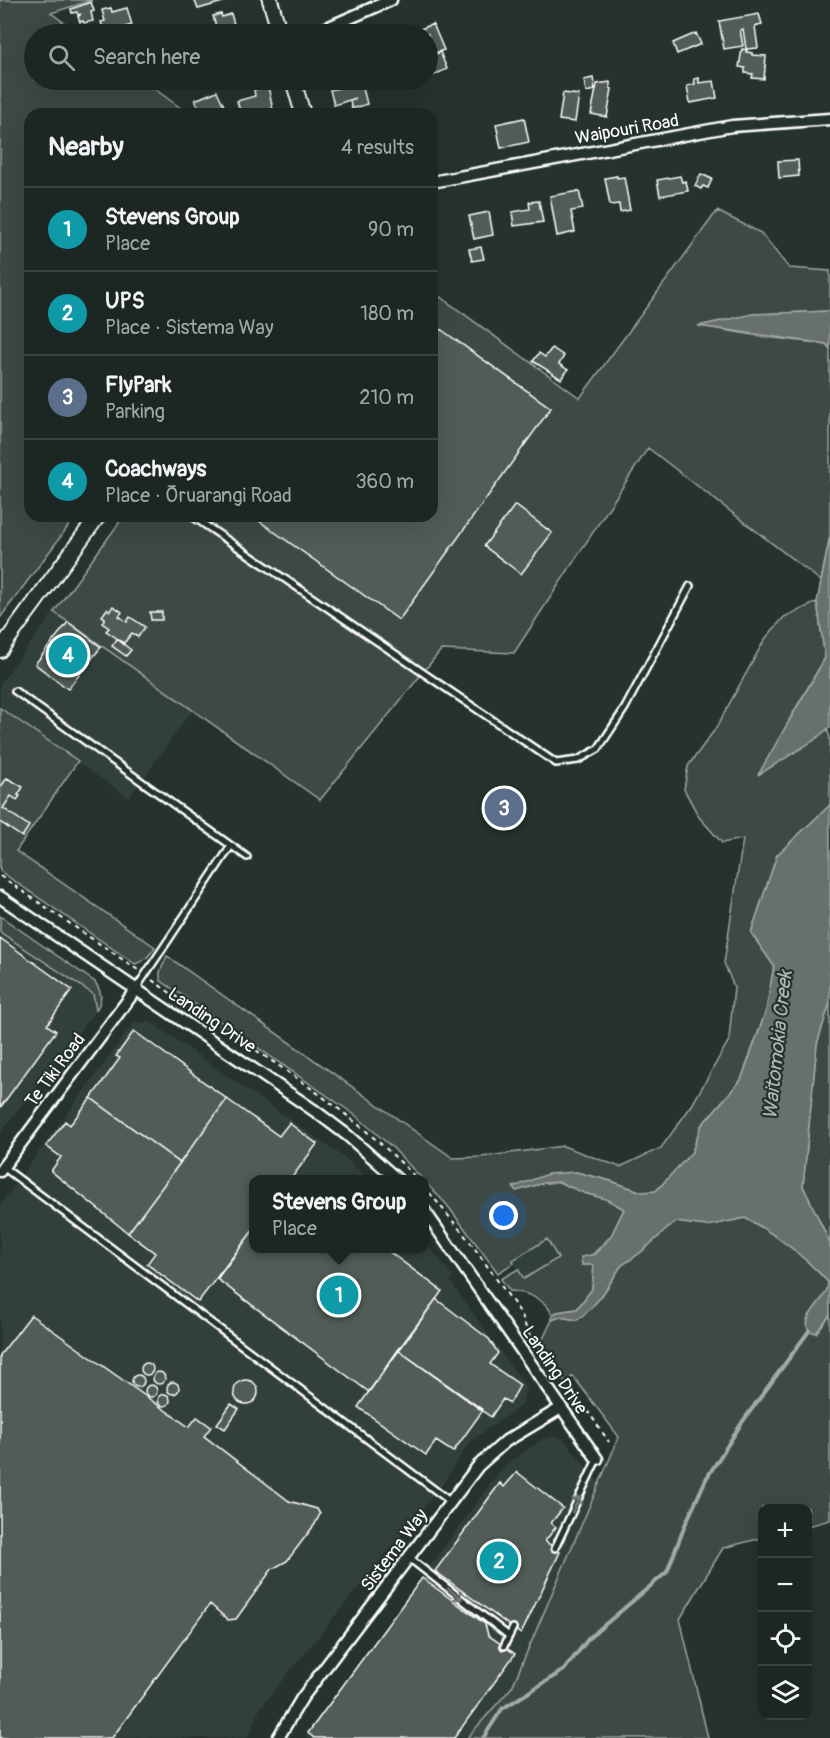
<!DOCTYPE html>
<meta charset="utf-8">
<style>
body{margin:0;font-family:Pangolin,sans-serif;background:#252e2a;color:#f1f3f6}
.controls{position:absolute;right:18px;bottom:18px;display:grid;overflow:hidden;border-radius:12px;box-shadow:0 6px 24px #0002}
.controls button{width:54px;height:54px;display:grid;place-items:center;padding:0;border:0;border-bottom:2px solid #3a4340;background:#1c2622;color:#f1f3f6;font:30px sans-serif}
.you{position:absolute;left:504px;top:1216px;width:21px;height:21px;margin:-15px;border:4px solid #fff;border-radius:50%;background:#1a73e8;box-shadow:0 0 0 9px #1a73e833}
.badge{display:grid;place-items:center;width:39px;height:39px;border-radius:50%;background:#ffd166;color:#fff;font-size:20px;font-weight:700}
.pin{position:absolute;translate:-50% -50%;border:3px solid #fff;box-shadow:0 2px 6px #0006}
.popup{position:absolute;left:249px;top:1175px;width:180px;height:78px;box-sizing:border-box;display:grid;place-content:center;border-radius:12px;background:#1c2622;filter:drop-shadow(0 2px 4px #0005);font-size:20px;white-space:nowrap;color:#a0a5a5}
.popup b{font-size:22px;color:#f1f3f6}
.popup::after{content:'';position:absolute;left:50%;top:100%;margin-left:-12px;border:12px solid transparent;border-top-color:#1c2622}
.list{margin:0;padding:0;list-style:none}
h2{display:flex;justify-content:space-between;align-items:center;height:78px;margin:0;padding:0 24px;font-size:26px}
h2 small{font-size:20px;font-weight:400;color:#a0a5a5}
.list li{display:grid;grid-template-columns:39px 1fr auto;gap:18px;align-items:center;box-sizing:border-box;height:84px;padding:0 24px;border-top:2px solid #3a4340}
.list b{display:block;font-size:22px;white-space:nowrap}
.list p{margin:0;font-size:20px;white-space:nowrap;color:#a0a5a5}
.list em{font-size:20px;font-style:normal;color:#a0a5a5}
.icon{flex:none;width:33px;height:33px;fill:none;stroke:currentColor;stroke-width:2;stroke-linecap:round;stroke-linejoin:round}
.map{position:relative;flex:none;width:830px;height:1738px;overflow:hidden}
.search{position:absolute;background:#1c2622;box-shadow:0 6px 24px #0002;left:24px;top:24px;width:414px;height:66px;display:flex;align-items:center;gap:15px;box-sizing:border-box;padding:0 21px;border-radius:33px;color:#a0a5a5;font-size:22px}
.panel{position:absolute;background:#1c2622;box-shadow:0 6px 24px #0002;left:24px;top:108px;width:414px;height:414px;border-radius:18px}
.map>svg:first-child{display:block}
.built{fill:#333f3a}
.green{fill:#3e4944;stroke:#9ea4a2;stroke-width:1.5}
.water{fill:#67706c;stroke:#a4a9a7;stroke-width:1.5}
.lines{fill:none;stroke-linecap:round;stroke-linejoin:round}
.stream{stroke:#a4a9a7;stroke-width:4}
.building{fill:#515c57;stroke:#fff;stroke-width:1.5}
.service-casing{stroke:#fff;stroke-width:10}
.minor-casing{stroke:#fff;stroke-width:15}
.tertiary-casing{stroke:#fff;stroke-width:18}
.path{stroke:#fff;stroke-width:2;stroke-dasharray:4.5 4.5;stroke-linecap:butt}
.service{stroke:#26332d;stroke-width:5}
.minor{stroke:#26332d;stroke-width:10}
.tertiary{stroke:#26332d;stroke-width:14}
.oneway{stroke:#727a76}
.labels{text-anchor:middle;stroke-width:4.5;stroke-linejoin:round;paint-order:stroke}
.street-label{font-size:18px;fill:#fff;stroke:#26332d}
.water-label{font-size:20px;font-style:italic;fill:#b3b8b6;stroke:#26332d}
</style>
<div class="map">
<svg width="830" height="1738" viewBox="0 0 830 1738">
<rect width="100%" height="100%" fill="#26332d"/>
<filter id="ink" filterUnits="userSpaceOnUse"><feTurbulence type="fractalNoise" baseFrequency=".0167" numOctaves="2"/><feDisplacementMap in="SourceGraphic" scale="12" xChannelSelector="R" yChannelSelector="G"/><feConvolveMatrix kernelMatrix="1 2 1 2 8 2 1 2 1" color-interpolation-filters="sRGB"/></filter>
<g filter="url(#ink)">
<path class="built" d="M54,612L192,710L129,798L0,708V684Z
M0,932L93,994L96,1010L0,1133Z
M149,1021L349,1161L369,1179L254,1180V1248H424L425,1241L453,1277L450,1281L526,1387L522,1405L469,1442L442,1485L260,1708L248,1738H0V1205L133,1024Z
M547,1239L559,1258L524,1279L512,1260Z
M552,1437L562,1438L599,1483L512,1687L467,1738H305L496,1476L509,1462L543,1439Z"/>
<path class="green" d="M0,0H92L51,13L80,34H34V80H142L189,114H30V516H76L0,618Z
M717,211L761,233L789,268L830,271V311L753,314L700,326L765,337L826,344L830,349V536L821,581L648,448L514,653L441,650L320,800L54,612L124,516H432V291L580,398Z
M817,602L825,658L789,720L813,741L827,729L830,738V805L777,855L751,933L774,966L766,1011L741,1080L701,1126L692,1152L656,1191L642,1192L611,1181L576,1172L516,1191L544,1183L559,1182L584,1193L606,1199L624,1209L611,1236L582,1265H594L592,1289L577,1309L557,1312L552,1315C547,1299 525,1292 510,1291L501,1279L518,1269L524,1279L558,1258L547,1239L513,1260L514,1263L498,1273L447,1205L393,1148L355,1115L160,980V972L167,956L453,1158L481,1157L563,1146L620,1167L661,1148L692,1105L729,1040L734,987L724,963L743,839L722,843L699,817L684,789L688,766L716,728L765,639L784,617Z
M0,708L78,761L16,851L155,947C149,956 145,961 135,964L0,871Z
M0,916L95,982C102,993 103,999 96,1010L93,994L0,932Z
M830,1002V1243L803,1186L817,1044Z
M745,1218C779,1236 802,1254 828,1282V1290L807,1319L816,1333L830,1315V1520L808,1526V1508H762V1538L723,1548L680,1619L708,1738H467L512,1687L619,1437L573,1376L566,1383L540,1345L552,1320L560,1317L577,1320L583,1316L601,1297L621,1266L640,1253L675,1222L707,1226Z"/>
<path class="water" d="M830,311V348L826,344L698,326L753,314Z
M830,536V727L813,741L758,775L825,658L817,602Z
M830,805V1002L817,1044L803,1186L830,1243V1315L816,1333L809,1331C800,1313 829,1301 828,1282C803,1255 778,1235 745,1218L707,1226L675,1222L640,1253L621,1266L601,1297L583,1316L577,1320L560,1317L552,1320V1315L557,1312L577,1309L592,1289L594,1265H582L581,1257L595,1254L611,1236L624,1209L606,1199L584,1193L559,1182L544,1183L516,1191L513,1187L548,1174L576,1172L611,1181L642,1192L656,1191L692,1152L701,1126L741,1080L766,1011L774,966L751,933L777,855Z"/>
<g class="lines">
<path class="stream" d="M483,1738L502,1709L564,1670L589,1638L667,1572L685,1525L706,1479L743,1421L809,1331"/>
</g>
<path class="building" d="M192,0H230L198,9L195,1Z
M91,2L94,11L91,12L93,21L84,23L83,21L80,22L78,17L81,14L78,15L77,12L72,13L71,9Z
M111,8L112,12L127,8L132,25L118,29L120,34H105L101,22L105,21L102,10Z
M221,14L222,17L231,14L237,34H215L214,32L217,31L213,16Z
M759,14L762,24L755,26L758,48L746,49L743,29L740,30L743,46L724,49L719,21Z
M433,24L444,50L435,53L433,49L428,52V34H420L418,30Z
M696,33L701,44L677,54L673,43Z
M742,49L747,50L746,52L752,53V55L766,56L764,79L752,78L753,74L745,73V68L739,67Z
M440,52L447,69L428,78V58Z
M593,78L595,90L586,92L584,80Z
M699,78V83L714,81L717,98L690,103L687,86L695,84L694,79Z
M361,80L367,104L352,109L350,101L356,98L334,105L330,90L347,86L346,82Z
M610,82V88L612,89L607,117L591,114L597,84Z
M268,86L273,110L259,114H241L237,101L255,96L254,90Z
M217,91L224,106L211,114H202L195,100Z
M563,93L579,95L575,122L559,120Z
M524,118L529,142L501,148L496,124Z
M798,160L799,176L779,178L778,161Z
M701,174L712,179L708,188L703,186L701,189L695,186Z
M617,176V178L624,177L630,210L620,212L619,204L610,205L605,178Z
M680,176L682,182L686,181L688,191L660,196L657,180Z
M579,191L583,209L571,211L575,232L557,236L550,196Z
M539,201L543,222L514,226L512,212L530,209L529,202Z
M489,212L493,235L474,239L469,216Z
M481,247L484,259L472,261L469,249Z
M432,323L551,408L399,620L252,516H432Z
M552,348L564,356L559,364L568,370L561,379L533,361L539,353L545,357Z
M515,505L552,533L521,574L484,546Z
M113,606L122,612L119,616L127,622L130,617L145,627L138,637L132,633L124,643L106,631L109,628L102,623L105,618L102,616L107,609L110,611Z
M150,612H162V620H151Z
M68,622L101,647L68,689L35,664Z
M117,639L131,650L126,656L112,646Z
M7,778L23,787L18,795L20,796L17,800L11,796L3,808L29,826L22,837L0,822V788Z
M0,938L72,990L47,1025L56,1031L0,1108Z
M134,1031L227,1099L180,1163L91,1098L120,1058L116,1056Z
M91,1098L180,1163L128,1233L51,1171L61,1157L46,1146L65,1121L70,1125Z
M227,1099L279,1136L289,1123L317,1144L290,1180H254V1229L198,1302L147,1264L155,1253L128,1233Z
M254,1229V1248H384L442,1291L369,1392L217,1279Z
M436,1299L489,1339L498,1353L490,1364L520,1385L510,1403L503,1399L491,1417L398,1350Z
M31,1315L189,1427L197,1417L211,1427L204,1436L289,1501L317,1509L320,1514L315,1524L287,1561L272,1569L236,1619L228,1620L210,1604L112,1738H0V1355Z
M398,1350L483,1410L453,1452L436,1441L426,1455L358,1407Z
M141 1369a6 6 0 1 1 12 0a6 6 0 1 1-12 0Z
M153 1378a6 6 0 1 1 12 0a6 6 0 1 1-12 0Z
M132 1381a6 6 0 1 1 12 0a6 6 0 1 1-12 0Z
M234 1392a12 12 0 1 1 24 0a12 12 0 1 1-24 0Z
M167 1388a6 6 0 1 1 12 0a6 6 0 1 1-12 0Z
M145 1391a6 6 0 1 1 12 0a6 6 0 1 1-12 0Z
M158 1400a6 6 0 1 1 12 0a6 6 0 1 1-12 0Z
M231,1404L239,1409L225,1429L217,1424Z
M517,1472L563,1508L551,1523L556,1527L545,1541L560,1552L521,1634L435,1571L500,1483L504,1487Z
M422,1578L485,1624L488,1635L515,1654L454,1738H314L308,1733Z"/>
<g class="lines">
<g class="service-casing">
<path id="service" d="M192,516L556,763L578,760L598,749L625,708L690,586
M15,691L247,857
M137,987L231,846
M3,1167L451,1502
M555,1548L597,1459
M409,1558L509,1636
M504,1646L513,1628"/>
</g>
<g class="minor-casing">
<path id="minor" d="M313,34L391,0
M432,182L732,126L830,119
M0,897L315,1111L347,1135L398,1180
M0,1171L137,988
M424,1210L597,1459
M278,1738L302,1698L478,1466L506,1441L561,1408"/>
</g>
<g class="tertiary-casing">
<path id="tertiary" d="M270,0L280,34
M293,80L303,114
M0,650L98,516"/>
</g>
<path class="path" d="M0,876L138,970
M152,980C242,1044 342,1099 418,1180
M424,1186L470,1242L522,1315L527,1331L567,1388L576,1394L609,1442"/>
<use href="#service" class="service"/>
<use href="#minor" class="minor"/>
<use href="#tertiary" class="tertiary"/>
</g>
<defs><path id="oneway-shaft" d="M-6 0H5M1.5-3L5.5 0L1.5 3" fill="none" stroke-width="1.6" stroke-linecap="round" stroke-linejoin="round" transform="scale(1.5)"/></defs>
<g class="oneway">
<use href="#oneway-shaft" transform="translate(576 1504) rotate(-65)"/>
<use href="#oneway-shaft" transform="translate(455 1594) rotate(38)"/>
</g>
</g>
<g class="labels">
<g class="street-label">
<text transform="translate(627 129) rotate(-10)" y="6">Waipouri Road</text>
<text transform="translate(212 1020) rotate(34)" y="6">Landing Drive</text>
<text transform="translate(55 1070) rotate(-53)" y="6">Te Tiki Road</text>
<text transform="translate(555 1370) rotate(56)" y="6">Landing Drive</text>
<text transform="translate(394 1550) rotate(-53)" y="6">Sistema Way</text>
</g>
<g class="water-label">
<text transform="translate(777 1045) rotate(-84)" y="7">Waitomokia Creek</text>
</g>
</g>
</svg>
<div class="controls">
<button>+</button>
<button>−</button>
<button><svg class="icon" aria-label="locate" viewBox="0 0 24 24"><circle cx="12" cy="12" r="6"/><path d="M12 2v4M12 18v4M2 12h4M18 12h4"/></svg></button>
<button><svg class="icon" aria-label="layers" viewBox="0 0 24 24"><path d="M12 4l9 5-9 5-9-5zM3 14l9 5 9-5"/></svg></button>
</div>
<div class="you"></div>
<div class="pin badge" style="left:339px;top:1295px;background:#0f9aa8">1</div>
<div class="popup"><b>Stevens Group</b>Place</div>
<div class="pin badge" style="left:499px;top:1561px;background:#0f9aa8">2</div>
<div class="pin badge" style="left:504px;top:808px;background:#5c6f8a">3</div>
<div class="pin badge" style="left:68px;top:655px;background:#0f9aa8">4</div>
<div class="search"><svg class="icon" aria-label="search" viewBox="0 0 24 24"><circle cx="10" cy="10" r="6"/><path d="M15 15l6 6"/></svg>Search here</div>
<section class="panel">
<h2>Nearby<small>4 results</small></h2>
<ul class="list">
<li><span class="badge" style="background:#0f9aa8">1</span><div><b>Stevens Group</b><p>Place</p></div><em>90 m</em></li>
<li><span class="badge" style="background:#0f9aa8">2</span><div><b>UPS</b><p>Place · Sistema Way</p></div><em>180 m</em></li>
<li><span class="badge" style="background:#5c6f8a">3</span><div><b>FlyPark</b><p>Parking</p></div><em>210 m</em></li>
<li><span class="badge" style="background:#0f9aa8">4</span><div><b>Coachways</b><p>Place · Ōruarangi Road</p></div><em>360 m</em></li>
</ul>
</section>
</div>
